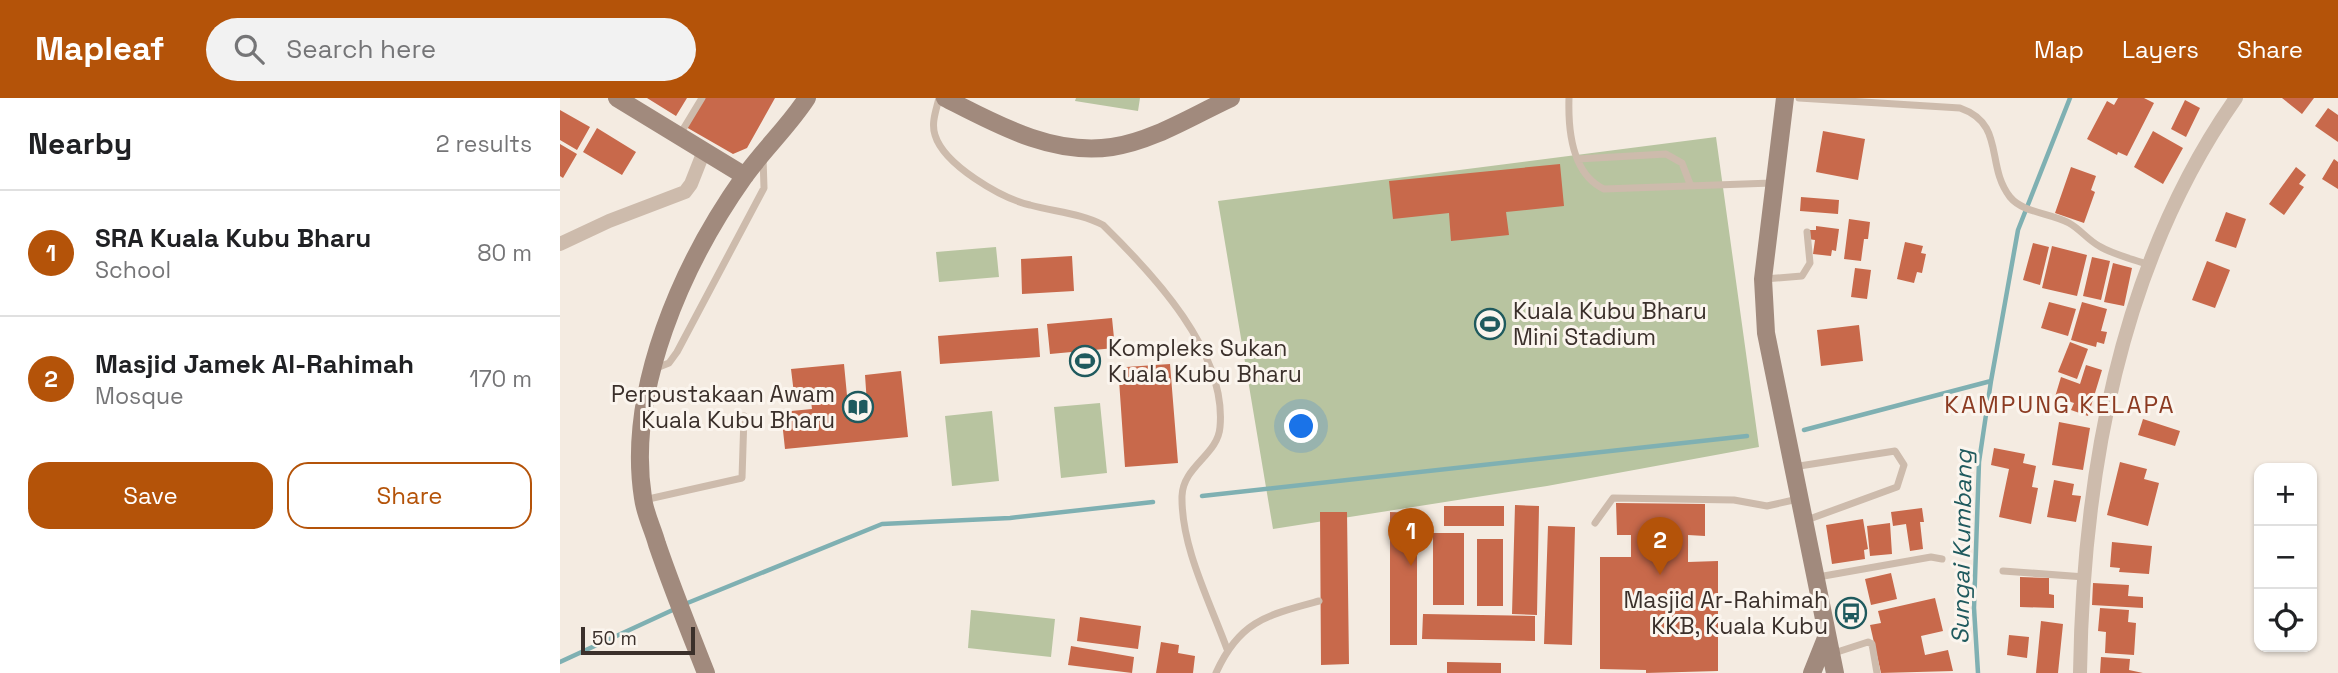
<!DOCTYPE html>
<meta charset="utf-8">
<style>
body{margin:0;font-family:"Space Grotesk",sans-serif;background:#f2f2f2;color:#202124}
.controls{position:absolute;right:21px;bottom:21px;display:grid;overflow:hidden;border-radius:14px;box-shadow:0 2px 5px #0004}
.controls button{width:63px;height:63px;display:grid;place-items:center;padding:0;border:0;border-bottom:2px solid #e0e0e0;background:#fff;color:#202124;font:35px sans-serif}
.scale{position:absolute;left:21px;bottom:18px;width:114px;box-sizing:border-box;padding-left:7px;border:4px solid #3b302b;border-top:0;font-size:19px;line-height:24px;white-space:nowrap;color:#3b302b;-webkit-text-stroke:5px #fbf5ee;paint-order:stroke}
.you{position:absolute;left:742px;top:329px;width:24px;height:24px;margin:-18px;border:5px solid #fff;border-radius:50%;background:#1a73e8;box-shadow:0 0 0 10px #1a73e833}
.badge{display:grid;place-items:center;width:46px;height:46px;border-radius:50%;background:#b45309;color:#fff;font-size:23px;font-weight:700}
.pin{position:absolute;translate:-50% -58px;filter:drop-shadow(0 2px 4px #0008)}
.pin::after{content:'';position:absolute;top:37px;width:24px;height:21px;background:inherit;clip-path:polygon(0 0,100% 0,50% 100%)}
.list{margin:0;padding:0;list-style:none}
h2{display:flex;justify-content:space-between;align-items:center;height:91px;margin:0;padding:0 28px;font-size:30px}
h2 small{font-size:23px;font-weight:400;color:#757577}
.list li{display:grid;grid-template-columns:46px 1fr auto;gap:21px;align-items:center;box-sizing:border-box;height:126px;padding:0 28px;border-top:2px solid #e0e0e0}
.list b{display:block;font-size:26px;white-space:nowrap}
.list p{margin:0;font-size:23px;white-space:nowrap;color:#757577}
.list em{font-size:23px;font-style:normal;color:#757577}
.actions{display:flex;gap:14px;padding:21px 28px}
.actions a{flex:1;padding:16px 0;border:2px solid #b45309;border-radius:21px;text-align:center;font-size:24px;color:#b45309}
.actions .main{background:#b45309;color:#fff}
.icon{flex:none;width:38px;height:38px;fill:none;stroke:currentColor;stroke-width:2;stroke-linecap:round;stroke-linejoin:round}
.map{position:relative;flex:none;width:1778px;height:575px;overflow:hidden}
header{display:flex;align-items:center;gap:42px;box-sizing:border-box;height:98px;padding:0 35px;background:#b45309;color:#fff}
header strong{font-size:33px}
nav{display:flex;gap:38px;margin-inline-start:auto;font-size:24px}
.search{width:490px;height:63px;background:#f2f2f2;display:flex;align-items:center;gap:18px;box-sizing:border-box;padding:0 24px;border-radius:38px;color:#757577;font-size:26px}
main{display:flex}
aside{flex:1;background:#fff}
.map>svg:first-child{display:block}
.green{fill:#b8c4a0}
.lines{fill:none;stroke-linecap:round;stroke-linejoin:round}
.stream{stroke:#7fb0b2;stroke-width:4.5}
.building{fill:#c8694b}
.lane{stroke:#cdbbac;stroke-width:7}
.street{stroke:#cdbbac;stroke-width:14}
.secondary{stroke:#a18a7d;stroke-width:18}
.labels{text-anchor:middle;stroke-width:6;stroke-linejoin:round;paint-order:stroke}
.poi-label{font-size:23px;fill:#3b302b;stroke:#fbf5ee;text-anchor:start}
.neighbourhood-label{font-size:24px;letter-spacing:2px;fill:#8c3b22;stroke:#fbf5ee}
.water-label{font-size:24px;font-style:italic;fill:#1f5a5e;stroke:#fbf5ee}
</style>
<header>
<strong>Mapleaf</strong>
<div class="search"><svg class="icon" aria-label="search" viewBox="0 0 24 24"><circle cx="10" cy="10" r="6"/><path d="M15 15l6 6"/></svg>Search here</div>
<nav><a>Map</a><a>Layers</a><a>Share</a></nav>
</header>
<main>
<aside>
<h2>Nearby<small>2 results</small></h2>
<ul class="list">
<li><span class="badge">1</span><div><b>SRA Kuala Kubu Bharu</b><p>School</p></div><em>80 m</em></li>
<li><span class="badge">2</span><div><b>Masjid Jamek Al-Rahimah</b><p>Mosque</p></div><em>170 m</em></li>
</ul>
<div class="actions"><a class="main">Save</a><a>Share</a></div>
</aside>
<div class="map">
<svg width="1778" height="575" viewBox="0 0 1778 575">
<rect width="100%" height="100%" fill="#f4ebe1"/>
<path class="green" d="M516,0H580L578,13L515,3Z
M1156,39L1199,349L987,388L713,431L658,103Z
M436,149L439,179L379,184L376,154Z
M540,305L547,375L501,380L494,309Z
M432,313L439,383L392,388L385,318Z
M411,512L495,521L491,559L408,550Z"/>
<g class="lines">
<path class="stream" d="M1244,332L1431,283
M642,398L1187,338
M125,506L322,426L450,420L593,404
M0,564L117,510
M1418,575L1414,510L1419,364L1431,283L1458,132L1510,0"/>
</g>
<path class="building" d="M87,0H127L116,18Z
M144,0H215L187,50L173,56L126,29Z
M1558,0H1584L1594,5L1567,58L1558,54L1557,57L1527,41L1547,3L1554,7Z
M1722,0H1754L1742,16Z
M1625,2L1640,10L1626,39L1611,31Z
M1768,10L1778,17V44L1755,28Z
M0,12L30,29L17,52L0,42Z
M37,30L76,54L62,77L23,54Z
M1263,33L1305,41L1298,82L1256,74Z
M1593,33L1623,50L1603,86L1574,69Z
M0,46L17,56L3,80L0,78Z
M1774,61L1778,64V91L1762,81Z
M1000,66L1004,108L946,114L949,137L891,143L889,115L833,121L829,83Z
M1511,69L1536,78L1531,92L1535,94L1524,125L1495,115Z
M1736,69L1746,77L1739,86L1744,89L1724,117L1709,106Z
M1241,99L1279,102L1278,116L1240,113Z
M1666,114L1686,121L1676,150L1655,143Z
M1289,121L1310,124L1308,141H1304L1301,163L1284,161Z
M1256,128L1279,131L1276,153L1272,152L1271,158L1253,156L1255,142L1248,141L1250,132H1256Z
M1345,144L1363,148L1361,155L1366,156L1362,175L1357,174L1354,185L1337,181Z
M1473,145L1489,149L1480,187L1463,182Z
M1492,148L1527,157L1517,198L1482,190Z
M512,158L514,193L462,196L461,161Z
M1532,159L1550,163L1541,202L1523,198Z
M1647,163L1670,172L1655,210L1632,202Z
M1553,165L1572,170L1564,208L1544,204Z
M1295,170L1311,172L1307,201L1291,199Z
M1489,204L1516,211L1508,238L1481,230Z
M1522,204L1547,211L1541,233L1547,234L1544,246L1537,244L1536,249L1511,242Z
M552,220L555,250L490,256L487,226Z
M1299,227L1303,263L1261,268L1257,232Z
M478,230L480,259L380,266L378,238Z
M1510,244L1528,251L1517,281L1498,274Z
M284,266L288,308L307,306L305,277L341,273L348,339L225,351L221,314L252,311L251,303L235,304L231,271Z
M610,266L618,365L565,369L559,282H566V269Z
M1526,267L1542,272L1528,318L1511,312L1514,305L1495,299L1501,279L1520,286Z
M1583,321L1620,333L1615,348L1578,337Z
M1499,324L1530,330L1523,372L1492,367Z
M1434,350L1465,356L1463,365L1476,368L1472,389L1478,390L1471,426L1439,419L1449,371L1431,367Z
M1560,364L1587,371L1584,381L1599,385L1588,428L1547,417Z
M1494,382L1514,386L1512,397L1521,398L1516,424L1487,419Z
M1056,405L1145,406V438L1128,437V464L1158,463V573L1086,575V572L1040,571V459H1071V437H1057Z
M955,407L979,408L977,517L952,516Z
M884,408H944V428H884Z
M1362,410L1364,424H1360L1363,451L1350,453L1346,426L1333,428L1331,414Z
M760,414H787L789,566L761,567Z
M830,414L857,415V547H830Z
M1303,421L1308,451L1304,452L1305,461L1272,466L1266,427Z
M1330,425L1332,456L1310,458L1307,428Z
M988,428L1015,429L1012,547L984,546Z
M873,435H904V507H873Z
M917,441H943V508H917Z
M1552,444L1592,448L1589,476L1559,474L1560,470L1550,469Z
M1331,475L1337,501L1311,507L1305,481Z
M1460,479L1489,480V496L1494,497V510L1460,509Z
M1533,485L1569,487L1568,498L1583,499V510L1532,507Z
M1375,500L1383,533L1361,538L1365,557L1388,552L1393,573L1321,575L1310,527L1321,525L1318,513Z
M1540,510L1569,512L1568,524L1576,525L1574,557L1545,555L1546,534L1538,533Z
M863,516L975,518V543L862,541Z
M520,519L581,528L578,551L517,543Z
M1481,523L1503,526L1498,575H1476Z
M1449,537L1469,539L1467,560L1447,557Z
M601,544L619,547L618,555L635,558L633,575H596Z
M511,548L574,559L572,575L508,567Z
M1541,559L1570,561L1569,572L1583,575H1540Z
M887,564L941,565V575H887Z"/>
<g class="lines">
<path class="lane" d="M379,0C376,13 371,25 375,37C384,67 441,100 470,107C495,114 520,115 543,127C593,176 667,254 660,329C658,357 623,368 622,398C621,449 650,504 667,551
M1009,0C1008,32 1012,76 1044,91L1212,85
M1239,0L1400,10C1446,26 1425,67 1450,99C1463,115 1491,115 1509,125C1520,131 1528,142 1539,148C1554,157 1573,161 1589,167
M119,38L142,0
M1018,61L1106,56L1122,65L1130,86
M1204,181L1242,178L1250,165L1247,134
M94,271L109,265L117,254L204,90L203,59
M1233,369L1335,353L1344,367L1337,389L1244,423
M84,402L182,380L184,318
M1035,425L1053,400L1174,402L1207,408L1238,401
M1443,473L1525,479
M1258,479L1371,459L1382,461
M1271,556L1308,544L1312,546L1317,575
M656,575C679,523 707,517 759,503"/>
<path class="street" d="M0,146L49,123L125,94L131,86L144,53
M1520,575C1523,376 1560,165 1676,0"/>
<path class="secondary" d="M57,0L185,78
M385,0C436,26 492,58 552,49C593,43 634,17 671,0
M1225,0L1203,181L1206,235L1275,575
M146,575C129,532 112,490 97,446C93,431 85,416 83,400C66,292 123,165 184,79C204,51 229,28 247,0
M1252,575L1266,540"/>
</g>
<defs>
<g id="stadium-ring" transform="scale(1.575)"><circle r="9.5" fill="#fbf5ee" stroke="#1f5a5e" stroke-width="1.5"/><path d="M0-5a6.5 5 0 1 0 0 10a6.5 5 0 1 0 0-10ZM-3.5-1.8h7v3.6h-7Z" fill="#1f5a5e"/></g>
<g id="library-ring" transform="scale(1.575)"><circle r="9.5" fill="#fbf5ee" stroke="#1f5a5e" stroke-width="1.5"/><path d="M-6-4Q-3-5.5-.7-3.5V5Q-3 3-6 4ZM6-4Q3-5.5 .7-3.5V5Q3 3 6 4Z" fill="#1f5a5e"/></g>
<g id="bus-ring" transform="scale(1.575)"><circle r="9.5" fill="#fbf5ee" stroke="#1f5a5e" stroke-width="1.5"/><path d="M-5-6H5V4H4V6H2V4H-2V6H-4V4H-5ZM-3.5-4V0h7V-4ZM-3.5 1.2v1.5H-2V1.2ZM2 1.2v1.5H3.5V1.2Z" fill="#1f5a5e"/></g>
</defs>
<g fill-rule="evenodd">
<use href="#stadium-ring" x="930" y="226"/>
<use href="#stadium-ring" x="525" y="263"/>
<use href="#library-ring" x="298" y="309"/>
<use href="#bus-ring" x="1291" y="515"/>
</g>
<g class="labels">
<g class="poi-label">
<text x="953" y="221">Kuala Kubu Bharu<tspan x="953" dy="26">Mini Stadium</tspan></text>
<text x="548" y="258">Kompleks Sukan<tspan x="548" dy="26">Kuala Kubu Bharu</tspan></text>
<text x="275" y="304" text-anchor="end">Perpustakaan Awam<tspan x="275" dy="26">Kuala Kubu Bharu</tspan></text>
<text x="1268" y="510" text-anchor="end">Masjid Ar-Rahimah<tspan x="1268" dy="26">KKB, Kuala Kubu</tspan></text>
</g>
<g class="neighbourhood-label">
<text x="1500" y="315">KAMPUNG KELAPA</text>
</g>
<g class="water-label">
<text transform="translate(1402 449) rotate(-89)" y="8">Sungai Kumbang</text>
</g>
</g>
</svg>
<div class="controls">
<button>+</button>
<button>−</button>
<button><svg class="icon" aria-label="locate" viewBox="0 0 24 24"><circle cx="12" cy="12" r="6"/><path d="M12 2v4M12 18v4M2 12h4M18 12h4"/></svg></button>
</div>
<div class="scale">50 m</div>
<div class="you"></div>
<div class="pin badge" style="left:851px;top:468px">1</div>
<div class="pin badge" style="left:1100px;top:477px">2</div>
</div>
</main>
